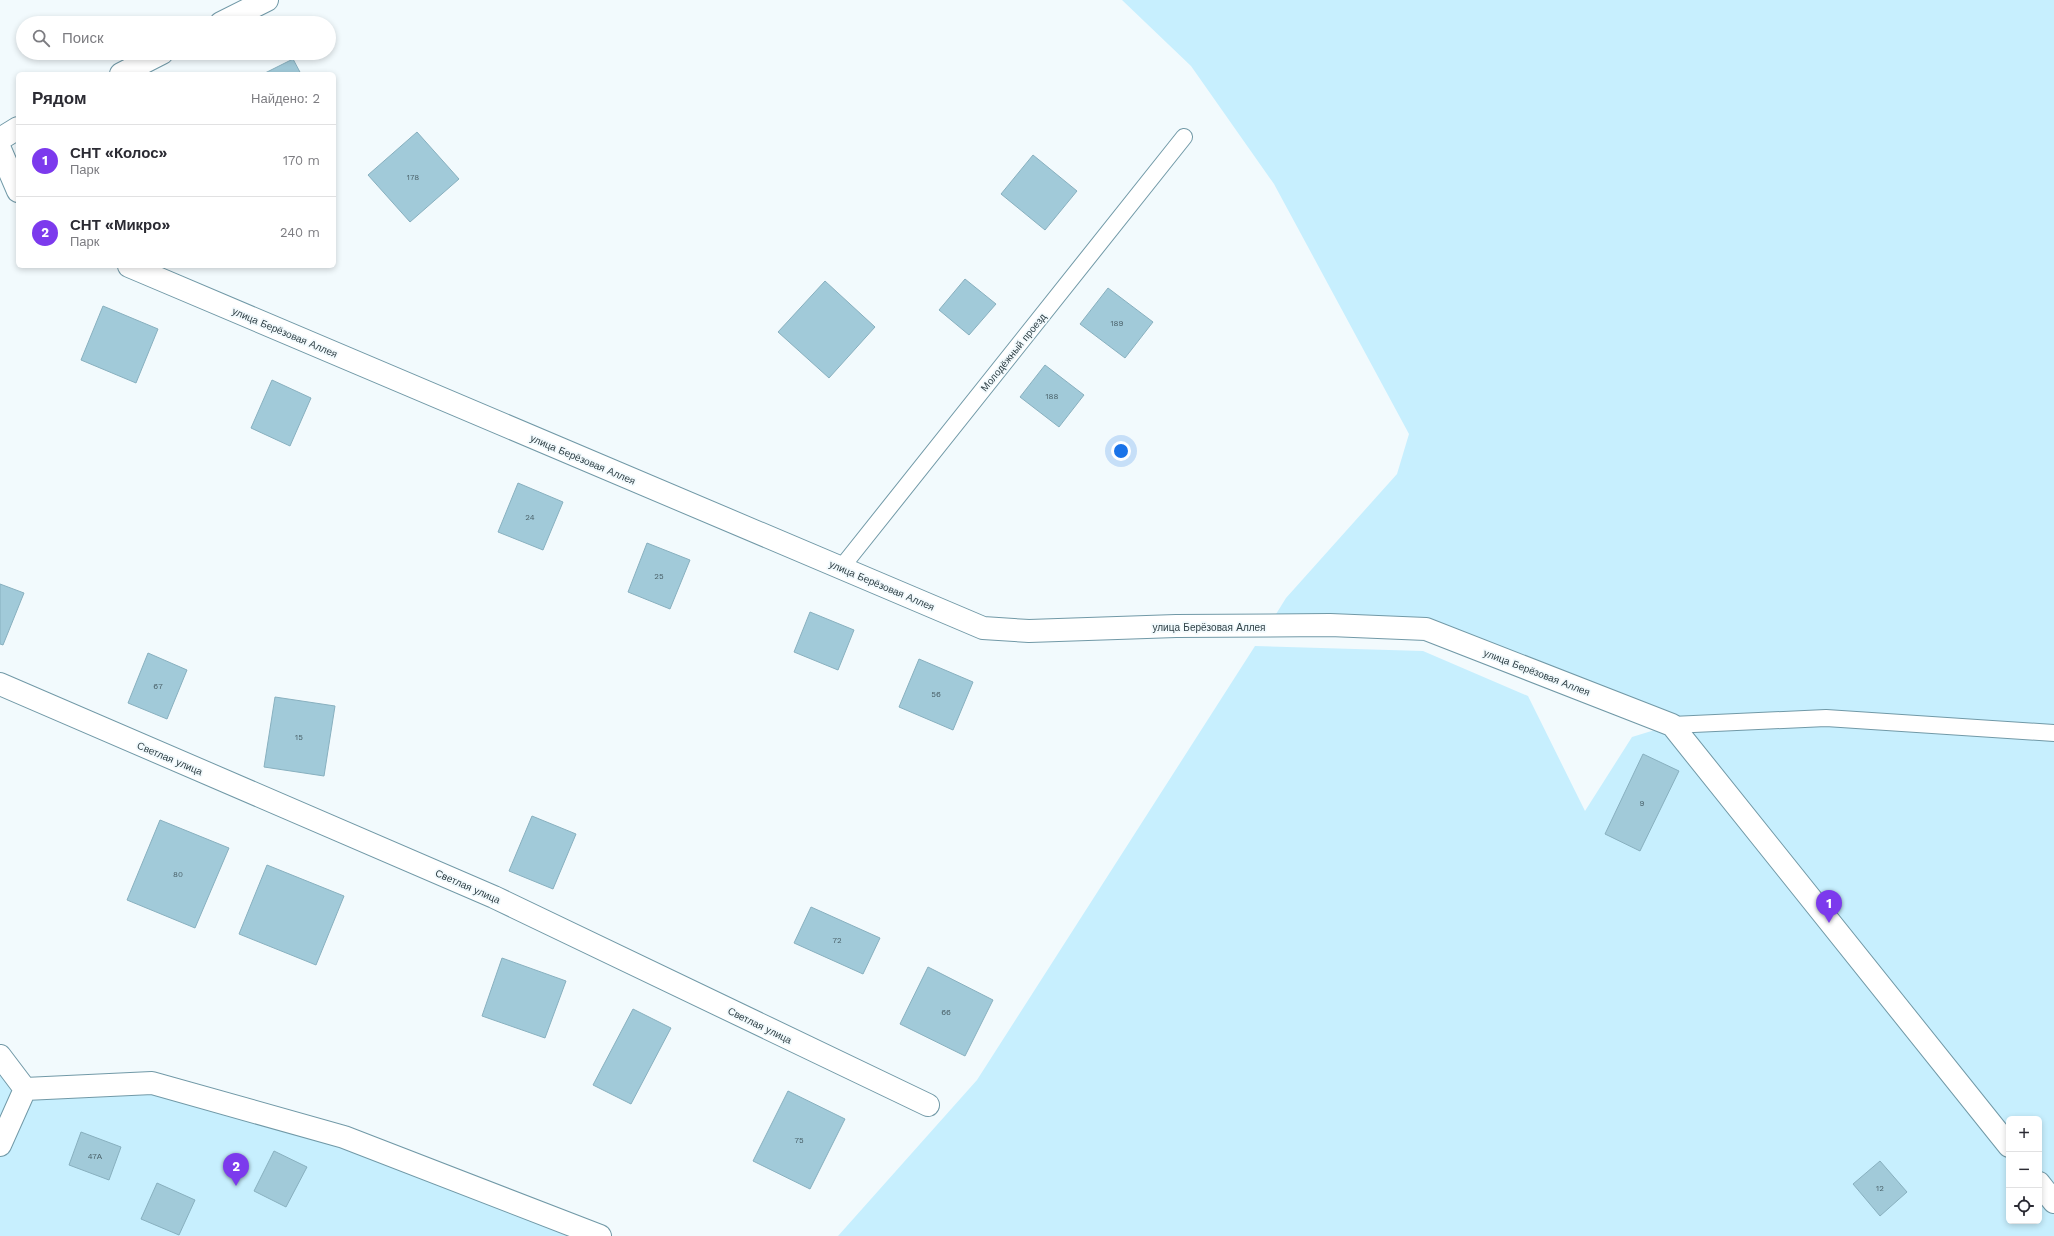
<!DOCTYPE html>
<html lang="ru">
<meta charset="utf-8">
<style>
body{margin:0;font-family:"Work Sans",sans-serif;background:#f7f7f7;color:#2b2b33}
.controls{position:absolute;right:12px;bottom:12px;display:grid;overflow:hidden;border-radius:6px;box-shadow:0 2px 6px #0003}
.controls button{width:36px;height:36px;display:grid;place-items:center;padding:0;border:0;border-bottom:1px solid #e1e1e2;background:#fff;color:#2b2b33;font:20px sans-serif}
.you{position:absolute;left:1121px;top:451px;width:14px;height:14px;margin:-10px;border:3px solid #fff;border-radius:50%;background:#1a73e8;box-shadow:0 0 0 6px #1a73e833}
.badge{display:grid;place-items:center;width:26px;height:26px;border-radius:50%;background:#7c3aed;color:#fff;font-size:13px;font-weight:700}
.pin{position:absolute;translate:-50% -33px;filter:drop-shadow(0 1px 2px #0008)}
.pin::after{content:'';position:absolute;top:21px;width:14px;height:12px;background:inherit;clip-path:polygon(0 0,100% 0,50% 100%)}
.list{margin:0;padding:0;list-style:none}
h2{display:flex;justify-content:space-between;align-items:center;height:52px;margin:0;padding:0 16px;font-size:17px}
h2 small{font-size:13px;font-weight:400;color:#7c7c81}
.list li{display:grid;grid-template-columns:26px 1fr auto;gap:12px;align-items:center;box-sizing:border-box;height:72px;padding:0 16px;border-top:1px solid #e1e1e2}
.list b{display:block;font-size:15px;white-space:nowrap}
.list p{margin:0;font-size:13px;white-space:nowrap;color:#7c7c81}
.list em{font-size:13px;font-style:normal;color:#7c7c81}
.icon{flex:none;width:22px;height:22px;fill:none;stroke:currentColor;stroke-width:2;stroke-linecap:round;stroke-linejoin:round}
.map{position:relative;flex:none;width:2054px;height:1236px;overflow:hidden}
.search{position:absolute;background:#fff;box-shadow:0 2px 6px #0003;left:16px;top:16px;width:320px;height:44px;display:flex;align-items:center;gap:10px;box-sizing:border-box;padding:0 14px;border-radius:22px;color:#7c7c81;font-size:15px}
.panel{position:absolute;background:#fff;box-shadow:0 2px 6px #0003;left:16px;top:72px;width:320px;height:196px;border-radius:6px}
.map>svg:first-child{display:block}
.green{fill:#c7effe;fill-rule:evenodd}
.building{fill:#a1cad9;stroke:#88b0bf}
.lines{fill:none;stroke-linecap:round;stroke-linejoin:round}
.lane-casing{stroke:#7199a7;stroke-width:18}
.street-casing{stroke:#7199a7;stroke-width:24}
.lane{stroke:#fff;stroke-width:16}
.street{stroke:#fff;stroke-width:22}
.labels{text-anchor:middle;stroke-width:3.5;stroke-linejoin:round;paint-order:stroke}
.number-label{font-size:8px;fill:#4b626a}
.street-label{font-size:10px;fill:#2e3f45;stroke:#f2fafd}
</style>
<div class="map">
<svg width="2054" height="1236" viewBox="0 0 2054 1236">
<rect width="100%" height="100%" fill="#f2fafd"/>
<path class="green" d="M1122,0H2054V1236H838L977,1080L1255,646L1423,651L1528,696L1585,811L1632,737L1671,725L1426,629L1268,627L1286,598L1397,474L1409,434L1274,184L1191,66ZM2009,1119H2039V1221H2009Z
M0,1056L25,1089L152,1083L600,1236H0Z"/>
<path class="building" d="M293,59L301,74H263Z
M417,132L459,179L410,222L368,175Z
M1033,155L1077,191L1045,230L1001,194Z
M965,279L996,304L969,335L939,310Z
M825,281L875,327L829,378L778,332Z
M1108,288L1153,322L1125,358L1080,324Z
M103,306L158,329L136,383L81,360Z
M1045,365L1084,395L1059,427L1020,397Z
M272,380L311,398L290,446L251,428Z
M518,483L563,502L543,550L498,532Z
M647,543L690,560L670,609L628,592Z
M0,584L24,593L3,645L0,644Z
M810,612L854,630L838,670L794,652Z
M148,653L187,670L167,719L128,703Z
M919,659L973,682L953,730L899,707Z
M275,697L335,706L324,776L264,767Z
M1643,754L1679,771L1640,851L1605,834Z
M532,816L576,834L553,889L509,871Z
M160,820L229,848L195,928L127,900Z
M267,865L344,896L316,965L239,934Z
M811,907L880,938L863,974L794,943Z
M502,958L566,981L545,1038L482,1016Z
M928,967L993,1000L965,1056L900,1024Z
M633,1009L671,1028L631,1104L593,1085Z
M788,1091L845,1119L810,1189L753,1161Z
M81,1132L121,1147L109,1180L69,1165Z
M274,1151L307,1167L286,1207L254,1191Z
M1880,1161L1907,1192L1880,1216L1853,1184Z
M157,1183L195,1200L179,1235L141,1219Z"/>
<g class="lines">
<g class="lane-casing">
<path id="lane" d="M841,568L1184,137
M1672,725L1826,718L2054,733"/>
</g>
<g class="street-casing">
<path id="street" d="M221,23L267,0
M121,74L162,53
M0,139L18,128
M0,149L18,191
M129,266L983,628L1029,631L1176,626L1330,625L1426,629L1672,725L2009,1146
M0,684L494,897L928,1105
M0,1056L25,1089
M0,1145L25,1089L152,1083L344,1137L600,1236
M2039,1183L2054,1202"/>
</g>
<use href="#lane" class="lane"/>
<use href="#street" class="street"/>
</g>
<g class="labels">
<g class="number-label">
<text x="413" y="180">178</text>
<text x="1117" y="326">189</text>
<text x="1052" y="399">188</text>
<text x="530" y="520">24</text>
<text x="659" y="579">25</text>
<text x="158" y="689">67</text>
<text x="936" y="697">56</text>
<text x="299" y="740">15</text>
<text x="1642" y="806">9</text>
<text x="178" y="877">80</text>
<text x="837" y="943">72</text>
<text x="946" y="1015">66</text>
<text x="799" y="1143">75</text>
<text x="95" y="1159">47А</text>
<text x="1880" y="1191">12</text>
</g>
<g class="street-label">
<text transform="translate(285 332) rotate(23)" y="4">улица Берёзовая Аллея</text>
<text transform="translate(1013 352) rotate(-51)" y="4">Молодёжный проезд</text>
<text transform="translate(583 459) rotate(23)" y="4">улица Берёзовая Аллея</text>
<text transform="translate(882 585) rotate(23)" y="4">улица Берёзовая Аллея</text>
<text x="1209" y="631">улица Берёзовая Аллея</text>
<text transform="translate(1537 672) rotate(21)" y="4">улица Берёзовая Аллея</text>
<text transform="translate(170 758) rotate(23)" y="4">Светлая улица</text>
<text transform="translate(468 886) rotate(24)" y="4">Светлая улица</text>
<text transform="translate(760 1025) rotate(26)" y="4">Светлая улица</text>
</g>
</g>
</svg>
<div class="controls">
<button>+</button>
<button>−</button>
<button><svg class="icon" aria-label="locate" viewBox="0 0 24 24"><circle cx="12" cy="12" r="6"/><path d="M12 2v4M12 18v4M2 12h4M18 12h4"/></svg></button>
</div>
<div class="you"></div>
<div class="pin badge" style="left:1829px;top:923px">1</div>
<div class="pin badge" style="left:236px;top:1186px">2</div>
<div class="search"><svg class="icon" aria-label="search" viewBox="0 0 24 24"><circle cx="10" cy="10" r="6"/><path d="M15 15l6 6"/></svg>Поиск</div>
<section class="panel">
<h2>Рядом<small>Найдено: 2</small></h2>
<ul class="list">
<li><span class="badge">1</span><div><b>СНТ «Колос»</b><p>Парк</p></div><em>170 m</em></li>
<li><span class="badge">2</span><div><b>СНТ «Микро»</b><p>Парк</p></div><em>240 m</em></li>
</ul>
</section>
</div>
